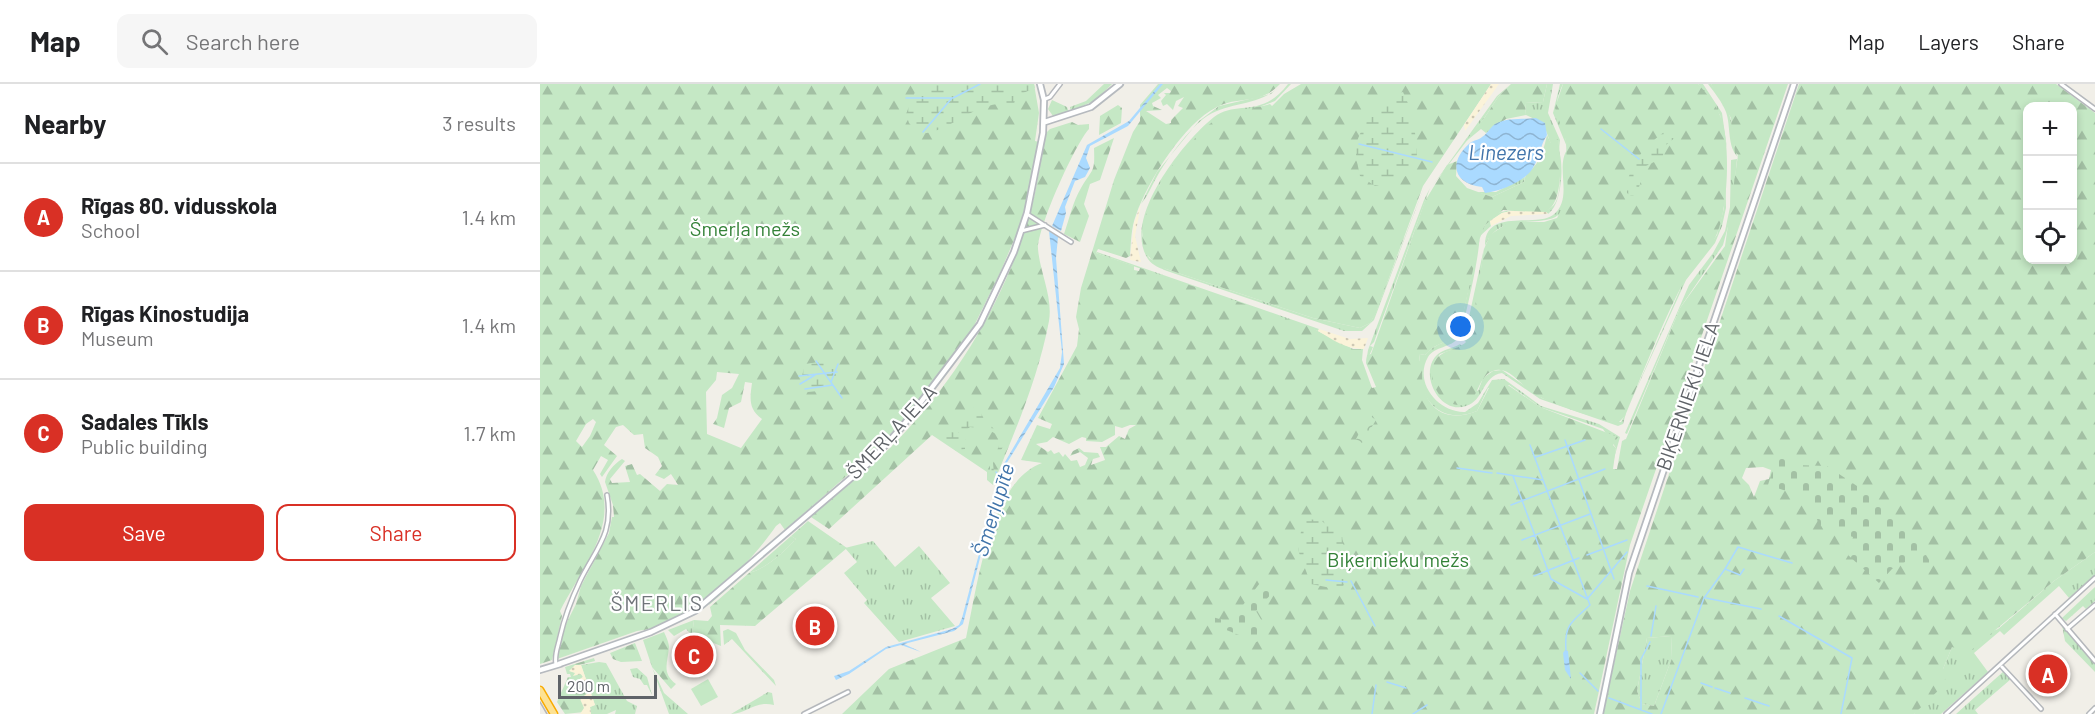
<!DOCTYPE html>
<meta charset="utf-8">
<style>
body{margin:0;font-family:Barlow,sans-serif;background:#f6f6f6;color:#202124}
.controls{position:absolute;right:18px;top:18px;display:grid;overflow:hidden;border-radius:12px;box-shadow:0 3px 9px #0003}
.controls button{width:54px;height:54px;display:grid;place-items:center;padding:0;border:0;border-bottom:2px solid #e0e0e0;background:#fff;color:#202124;font:30px sans-serif}
.scale{position:absolute;left:18px;bottom:15px;width:99px;box-sizing:border-box;padding-left:6px;border:3px solid #5f6368;border-top:0;font-size:16px;line-height:21px;white-space:nowrap;color:#5f6368;-webkit-text-stroke:4px #fff;paint-order:stroke}
.you{position:absolute;left:921px;top:243px;width:21px;height:21px;margin:-15px;border:4px solid #fff;border-radius:50%;background:#1a73e8;box-shadow:0 0 0 9px #1a73e833}
.badge{display:grid;place-items:center;width:39px;height:39px;border-radius:50%;background:#d93025;color:#fff;font-size:20px;font-weight:700}
.pin{position:absolute;translate:-50% -50%;border:3px solid #fff;box-shadow:0 2px 6px #0006}
.list{margin:0;padding:0;list-style:none}
h2{display:flex;justify-content:space-between;align-items:center;height:78px;margin:0;padding:0 24px;font-size:26px}
h2 small{font-size:20px;font-weight:400;color:#757577}
.list li{display:grid;grid-template-columns:39px 1fr auto;gap:18px;align-items:center;box-sizing:border-box;height:108px;padding:0 24px;border-top:2px solid #e0e0e0}
.list b{display:block;font-size:22px;white-space:nowrap}
.list p{margin:0;font-size:20px;white-space:nowrap;color:#757577}
.list em{font-size:20px;font-style:normal;color:#757577}
.actions{display:flex;gap:12px;padding:18px 24px}
.actions a{flex:1;padding:14px 0;border:2px solid #d93025;border-radius:12px;text-align:center;font-size:21px;color:#d93025}
.actions .main{background:#d93025;color:#fff}
.icon{flex:none;width:33px;height:33px;fill:none;stroke:currentColor;stroke-width:2;stroke-linecap:round;stroke-linejoin:round}
.map{position:relative;flex:none;width:1555px;height:630px;overflow:hidden}
header{display:flex;align-items:center;gap:36px;box-sizing:border-box;height:84px;padding:0 30px;background:#fff;border-bottom:2px solid #e0e0e0}
header strong{font-size:28px}
nav{display:flex;gap:33px;margin-inline-start:auto;font-size:21px}
.search{width:420px;height:54px;background:#f6f6f6;display:flex;align-items:center;gap:15px;box-sizing:border-box;padding:0 21px;border-radius:12px;color:#757577;font-size:22px}
main{display:flex}
aside{flex:1;background:#fff}
.map>svg:first-child{display:block}
.grass{fill:url(#grass-tufts)}
.forest{fill:url(#forest-firs);fill-rule:evenodd}
.wetland{fill:url(#wetland-marsh)}
.sand{fill:url(#sand-dots)}
.cemetery{fill:url(#cemetery-stones)}
.park{fill:url(#park-crowns)}
.pitch{fill:#c5e8c5}
.water{fill:url(#water-waves)}
.lines{fill:none;stroke-linecap:round;stroke-linejoin:round}
.stream{stroke:#aadaff;stroke-width:1.5}
.street-casing{stroke:#b5b8bc;stroke-width:6}
.secondary-casing{stroke:#b6babf;stroke-width:8}
.highway-casing{stroke:#f9ab00;stroke-width:9}
.street{stroke:#fff;stroke-width:3}
.secondary{stroke:#fff;stroke-width:4.5}
.highway{stroke:#fde293;stroke-width:6}
.tram{stroke:#b6b7b8;stroke-width:1.5}
.labels{text-anchor:middle;stroke-width:4.5;stroke-linejoin:round;paint-order:stroke}
.park-label{font-size:20px;fill:#348238;stroke:#fff}
.street-label{font-size:20px;fill:#5f6368;stroke:#fff}
.water-label{font-size:21px;font-style:italic;fill:#4174aa;stroke:#fff}
.neighbourhood-label{font-size:21px;letter-spacing:1.5px;fill:#70757a;stroke:#fff}
</style>
<header>
<strong>Map</strong>
<div class="search"><svg class="icon" aria-label="search" viewBox="0 0 24 24"><circle cx="10" cy="10" r="6"/><path d="M15 15l6 6"/></svg>Search here</div>
<nav><a>Map</a><a>Layers</a><a>Share</a></nav>
</header>
<main>
<aside>
<h2>Nearby<small>3 results</small></h2>
<ul class="list">
<li><span class="badge">A</span><div><b>Rīgas 80. vidusskola</b><p>School</p></div><em>1.4 km</em></li>
<li><span class="badge">B</span><div><b>Rīgas Kinostudija</b><p>Museum</p></div><em>1.4 km</em></li>
<li><span class="badge">C</span><div><b>Sadales Tīkls</b><p>Public building</p></div><em>1.7 km</em></li>
</ul>
<div class="actions"><a class="main">Save</a><a>Share</a></div>
</aside>
<div class="map">
<svg width="1555" height="630" viewBox="0 0 1555 630">
<defs>
<pattern id="grass-tufts" width="24" height="20" patternUnits="userSpaceOnUse" patternTransform="scale(1.5)"><rect width="24" height="20" fill="#c5e8c5"/><path d="M3 7l-1-3M5 7V3M7 7l1-3M15 17l-1-3M17 17v-4M19 17l1-3" fill="none" stroke="#a3c0a4"/></pattern>
<pattern id="forest-firs" width="22" height="20" patternUnits="userSpaceOnUse" patternTransform="scale(1.5)"><rect width="22" height="20" fill="#c5e8c5"/><path d="M5 1l3.5 6h-7zM16 11l3.5 6h-7z" fill="#a3c0a4"/></pattern>
<pattern id="wetland-marsh" width="20" height="14" patternUnits="userSpaceOnUse" patternTransform="scale(1.5)"><rect width="20" height="14" fill="#c5e8c5"/><path d="M1 5h8M5 5V1M11 12h8M15 12V8" fill="none" stroke="#a3c0a4"/></pattern>
<pattern id="sand-dots" width="8" height="8" patternUnits="userSpaceOnUse" patternTransform="scale(1.5)"><rect width="8" height="8" fill="#fbf3d9"/><path d="M2 2h.1M6 6h.1" fill="none" stroke="#cec8b4" stroke-width="1.8" stroke-linecap="round"/></pattern>
<pattern id="cemetery-stones" width="16" height="16" patternUnits="userSpaceOnUse" patternTransform="scale(1.5)"><rect width="16" height="16" fill="#c5e8c5"/><path d="M2 7V4a2 2 0 0 1 4 0v3zM10 15v-3a2 2 0 0 1 4 0v3z" fill="#a3c0a4"/></pattern>
<pattern id="park-crowns" width="20" height="18" patternUnits="userSpaceOnUse" patternTransform="scale(1.5)"><rect width="20" height="18" fill="#c5e8c5"/><path d="M2 6a3 3 0 1 1 6 0M12 15a3 3 0 1 1 6 0" fill="none" stroke="#a3c0a4"/></pattern>
<pattern id="water-waves" width="16" height="10" patternUnits="userSpaceOnUse" patternTransform="scale(1.5)"><rect width="16" height="10" fill="#aadaff"/><path d="M0 5q4-4 8 0t8 0" fill="none" stroke="#8eb4d2"/></pattern>
</defs>
<rect width="100%" height="100%" fill="#f1efe8"/>
<path class="grass" d="M564,0H572L556,16L531,27L530,23L546,17Z
M742,0C718,25 689,15 663,35C647,48 630,71 619,89C613,99 608,112 601,120L617,88L659,37L679,22L731,10Z
M748,0H751L735,17L711,26L620,100L607,128L602,151L609,174L626,185L773,234L820,244L830,239L836,228L886,98L834,236L822,247H804L627,187C620,184 613,182 608,175C581,135 644,57 674,33C696,16 722,35 748,0Z
M971,0L958,13L945,33L893,101L957,12Z
M1007,0H1013L1008,29L1020,56L1019,66L1018,56L1011,60L1003,39L986,31L985,19L1003,18Z
M1020,0H1023C1009,28 1024,36 1027,63L1013,29Z
M1158,0H1163L1182,29L1187,64L1180,31Z
M1168,0H1171C1180,12 1189,25 1192,40C1195,51 1193,65 1198,73C1187,63 1191,42 1186,28C1182,18 1175,9 1168,0Z
M512,16L527,23L529,28L513,32L508,25Z
M1027,66C1027,80 1030,99 1028,113C1021,158 963,117 945,162C944,123 997,144 1013,131C1034,115 1015,84 1027,66Z
M1185,66L1186,124L1182,142L1175,159L1146,196L1087,326L1146,192L1177,151L1184,124Z
M1019,67C1024,81 1022,121 1008,130L1006,128L971,127L962,129L950,137L951,142L940,152C957,102 1006,146 1017,115C1022,101 1019,82 1019,67Z
M1197,75L1192,128L1183,161L1140,224L1087,350L1085,349L1149,201L1173,169L1185,147L1190,123L1191,76Z
M985,93L984,98L952,113L937,108H956Z
M890,104L834,258L830,262L833,263L826,279L835,303L826,279L828,266L884,116Z
M939,155C941,163 924,245 918,254C911,264 895,262 888,273C873,299 899,329 925,328L938,319L952,296L964,295L1001,322L1059,340L1080,353L1073,378L1076,364L1063,345L1000,323L969,301L948,304L937,327C895,344 874,307 880,270L885,271C897,257 908,260 919,249Z
M944,164L934,239L931,249L924,256Z
M556,169L557,168L779,245L778,247Z
M920,260L922,262L900,270L895,276L938,307L943,294L953,287L962,286L1002,314L1074,338H1081L1086,329L1083,340L1078,342L1000,315L962,289C942,292 944,317 926,322C900,331 879,291 896,272C902,265 912,265 920,260Z
M251,452L256,455C244,468 226,485 209,489Z
M243,456L169,521L170,518Z
M333,457L355,483L379,462L410,499L391,514L415,542L359,558L324,519L327,516L304,489L317,478L305,464Z
M1555,468V491L1529,514L1519,502L1464,551L1460,547L1434,569L1448,588L1401,630H1374L1403,585L1412,563L1458,545L1514,497Z
M1555,503V517L1546,525L1543,522L1526,537L1522,534Z
M154,536L152,551L146,545L134,552L128,546Z
M1522,541L1555,579V588L1525,557Z
M1131,552L1132,574L1114,622L1102,620L1097,607L1107,554Z
M59,578L66,579L87,617L97,622L95,630H75L76,626L67,630H51L50,623L55,621L41,581Z
M112,583L124,609L148,630H129Z
M97,584L107,593L112,611L107,601H104L100,595L93,593L90,585Z
M1464,587L1471,595L1435,626L1438,630H1416Z
M228,608L232,609L234,621C215,616 207,630 191,630Z"/>
<path class="forest" d="M0,0H494L499,29L495,57L499,58L485,130L460,189L433,244L367,333L328,373L245,446L240,439L236,442C209,482 147,542 97,547L17,575L25,542L36,520L41,502L69,449L72,433H74L73,421L65,398C66,389 74,380 82,375L85,377L70,395L72,399L90,398L85,382L92,380L97,391L100,390L120,407L127,400L138,401L131,390L124,395L115,391L122,382L118,373L105,364L103,350L94,351L83,341L76,343L64,361L77,372L62,393L60,390L68,376L61,372L53,386C85,435 43,482 20,527L22,532L12,576L0,580ZM177,288L199,290L192,304L182,311L177,334L173,340L184,344L189,324L201,318L205,298L212,299C210,314 208,325 222,335L201,364L167,350L166,308L176,296ZM53,335L56,338L50,352L42,363L36,357L46,340Z
M618,0H740C719,22 701,11 677,23C644,39 608,97 596,131C591,144 591,159 590,172L586,174L558,165L556,169L594,182V186L599,187L600,184L768,242L813,265H823L822,276L832,304L836,303L826,279L827,271L831,270L835,259L885,117L907,81L917,77L916,92L927,104L952,113L984,98L986,90C1000,80 1003,68 1007,51L1011,59L1018,55C1021,71 1024,120 1006,127C994,131 975,126 963,126L945,141L940,154L919,249C910,261 899,255 885,271L880,270L879,277L883,278C877,315 899,343 937,327L951,300L962,297L1000,323L1078,353L1073,361L1076,364L1073,385H1077L1082,357L1086,355L1140,224L1185,162L1198,71L1195,68L1191,34L1171,0H1248L1090,461L1054,630H302L349,585L426,554C437,505 449,398 502,379L481,376L497,341L510,345L512,340L498,334L537,262L539,245L536,233L541,204L574,96L593,48L600,37V21ZM627,4L631,7L630,9H624L626,11L621,17L623,22L627,20L633,26L636,17L644,13L638,22L643,24L631,36V39L626,40L606,27L622,26L613,22L612,19L621,14L618,11ZM590,341H596L589,345L585,355L579,352L566,363H560L565,376L551,381L553,375L560,373L558,369L544,368L539,364L533,367L530,372L540,368L548,374L545,381L540,383L537,376L531,377L525,370L523,373L519,368L514,370L511,366L508,368L496,360L507,358L513,353L529,360L542,353L546,354V357L562,358L575,351V342L582,344Z
M761,0H951L883,102L836,229L830,239L820,244L773,234L626,185C562,159 645,58 676,35C690,25 714,25 730,20L732,22L744,10Z
M971,0H1007L1003,18L985,19L986,31L966,35L946,49L941,45L924,59L945,33L958,13Z
M1023,0H1158C1167,10 1177,22 1181,34C1191,60 1188,127 1176,152C1166,173 1148,188 1138,209C1118,249 1102,291 1085,332L1078,339C1060,336 1005,318 991,308C980,300 968,281 953,287C937,293 940,313 925,321C900,324 886,297 895,276C904,265 918,266 926,258L924,256L931,249L944,165L950,151L969,138H1004L1017,134L1028,112L1026,57L1015,24Z
M1259,0H1516L1555,29V468L1514,497L1429,568L1412,563L1403,585L1406,599L1374,630H1063L1090,507ZM1488,22H1532V176H1488ZM1223,383L1231,386L1229,395L1220,397L1214,413L1209,401L1202,394L1206,384ZM1131,552L1132,574L1114,622L1102,620L1097,607L1107,554Z
M578,21L582,24L581,39L559,51L560,32Z
M532,38L538,41L549,40V45C535,60 497,145 498,165C500,189 513,213 509,237C498,295 475,347 453,401L447,396V388L392,351L289,445L271,433C297,410 325,388 350,364C416,298 468,212 492,122C498,99 501,74 505,50L510,45Z
M574,54L560,96L550,100L544,120L549,132L540,158L524,150C529,136 533,117 541,104C553,84 555,89 554,64Z
M268,437L307,464L215,542L180,541L181,562L171,558L160,564L152,551L154,536L168,537L172,532L170,523L209,489C226,485 244,468 256,455L251,452Z
M188,545L196,549L205,566L234,596L236,602L192,555L184,561L183,547Z
M124,548C126,552 129,559 129,563C128,578 121,589 136,600L131,605L112,583L103,556Z
M95,559L102,577L81,578L73,575L70,569Z
M54,574L55,577L35,582L30,587L41,590L43,593L36,598H44V606L49,609L44,612V628L25,630L17,618L28,593H31L30,590H27L25,583Z"/>
<path class="wetland" d="M387,0H494L495,4L476,12L474,20C432,15 415,48 379,50L369,39L366,30L375,8Z
M863,8C870,22 872,33 875,49C882,87 871,95 835,102L820,92C818,82 814,68 817,58C823,39 842,12 863,8Z
M1138,40L1142,44L1140,50L1127,60L1122,74L1106,82L1096,112H1091L1087,109C1085,80 1114,51 1138,40Z
M293,276C297,287 298,295 289,306L268,308L263,303L262,292L265,280Z
M437,322L444,335L461,352L464,351L466,358L453,379L454,389H450V372L456,370L460,358L456,350L447,345L430,343L425,347V365L416,367L405,354L409,348L419,349L416,339L425,340L423,335L430,329L429,326Z
M763,435L780,436L802,451C803,465 810,494 801,506L771,500L758,466Z"/>
<path class="sand" d="M951,0H959L925,47L924,41Z
M601,120L595,152L601,178L590,176L594,139Z
M971,127L1006,128L1008,130L971,132L951,142L950,137L962,129Z
M779,245L810,255L828,254L824,265C806,265 793,256 778,247Z
M35,581H41L55,621L50,623L51,630H40L44,624L40,615L48,609L41,603L44,598H35L43,593L41,590L33,592L35,589L29,587Z"/>
<path class="cemetery" d="M1237,371L1255,381L1287,382L1332,412L1381,463L1391,479L1379,484L1369,476L1352,485L1339,499L1308,471L1313,453L1279,441L1270,415L1228,401Z
M723,495L733,508L716,527L726,544L717,558L666,538L669,532L690,538Z"/>
<path class="park" d="M829,331L836,336L822,359L816,355Z"/>
<path class="pitch" d="M168,595L178,613L161,622L151,605Z"/>
<path class="water" d="M620,0H623L588,42L550,62L546,74L550,84L545,93L535,97L525,123L526,129L521,147L512,142L547,61L589,37Z
M996,34L1005,39L1007,51C1000,62 1000,72 994,82C988,96 961,107 945,109L942,103C913,100 908,78 930,59C934,56 939,56 942,53C947,50 950,44 955,40C968,33 983,36 996,34Z
M509,147L518,153L516,174L524,280L514,303L463,385L423,540L414,547L364,560L381,568L361,561L346,565L309,590L296,596L294,592L309,587L346,563L412,545L419,541L422,534L462,383L520,284L522,268Z
M1025,566L1028,567L1031,595L1025,586L1023,569Z"/>
<g class="lines">
<path class="stream" d="M366,14H413L440,0
M1061,45L1099,75
M383,48L412,14
M819,60L892,78
M276,277L302,314
M259,292L297,288
M291,298L298,280
M260,300L275,291
M265,305L293,301
M1025,356L1074,495
M990,361L1050,521C1032,538 1024,540 1026,566
M996,373L1045,356
M917,384L952,389
M456,388L459,392
M957,389L1003,396
M973,392L1011,495L1047,515L1087,468
M971,421L1065,385
M982,456L1050,430
M1047,471L1087,456
M1204,485L1200,491L1185,485L1198,463L1252,479
M994,492L1039,474
M786,496L807,498
M811,497L835,542
M1107,502L1158,513
M1166,514L1221,525
M1239,532L1312,574L1301,630
M1111,552L1116,522
M1040,589L1058,607
M847,598L866,604
M1161,599L1172,603
M1175,604L1190,609
M1069,614L1112,630
M1205,614L1229,622
M1101,626V575L1110,558
M832,630L836,601
M873,630L887,621
M1121,630L1164,514L1185,485"/>
<g class="street-casing">
<path id="street" d="M1521,0L1555,25
M505,15L510,13L520,0
M487,130L531,158
M481,147L505,141
M1515,530L1555,577
M1527,545L1555,521
M16,580C14,571 18,563 20,553C24,535 32,514 40,497C56,464 74,450 67,411
M1462,583L1501,625
M264,630L308,608
M1406,630L1555,494
M1549,630L1555,624"/>
</g>
<g class="secondary-casing">
<path id="secondary" d="M505,38L551,23L580,0
M19,580L111,548L155,527L331,377L362,343L440,240L474,168L487,129L503,49L504,16L500,0
M0,586L20,580
M1060,630L1089,489L1254,0"/>
</g>
<g class="highway-casing">
<path id="highway" d="M0,606L14,630"/>
</g>
<use href="#street" class="street"/>
<use href="#secondary" class="secondary"/>
<use href="#highway" class="highway"/>
<path class="tram" d="M0,618L7,630"/>
</g>
<g class="labels">
<g class="park-label">
<text x="205" y="152">Šmerļa mežs</text>
<text x="858" y="483">Biķernieku mežs</text>
</g>
<g class="street-label">
<text transform="translate(1148 312) rotate(-71)" y="7">BIĶERNIEKU IELA</text>
<text transform="translate(352 348) rotate(-47)" y="7">ŠMERĻA IELA</text>
</g>
<g class="water-label">
<text x="966" y="76">Linezers</text>
<text transform="translate(454 426) rotate(-73)" y="7">Šmerļupīte</text>
</g>
<g class="neighbourhood-label">
<text x="117" y="527">ŠMERLIS</text>
</g>
</g>
</svg>
<div class="controls">
<button>+</button>
<button>−</button>
<button><svg class="icon" aria-label="locate" viewBox="0 0 24 24"><circle cx="12" cy="12" r="6"/><path d="M12 2v4M12 18v4M2 12h4M18 12h4"/></svg></button>
</div>
<div class="scale">200 m</div>
<div class="you"></div>
<div class="pin badge" style="left:1508px;top:590px">A</div>
<div class="pin badge" style="left:275px;top:542px">B</div>
<div class="pin badge" style="left:154px;top:571px">C</div>
</div>
</main>
